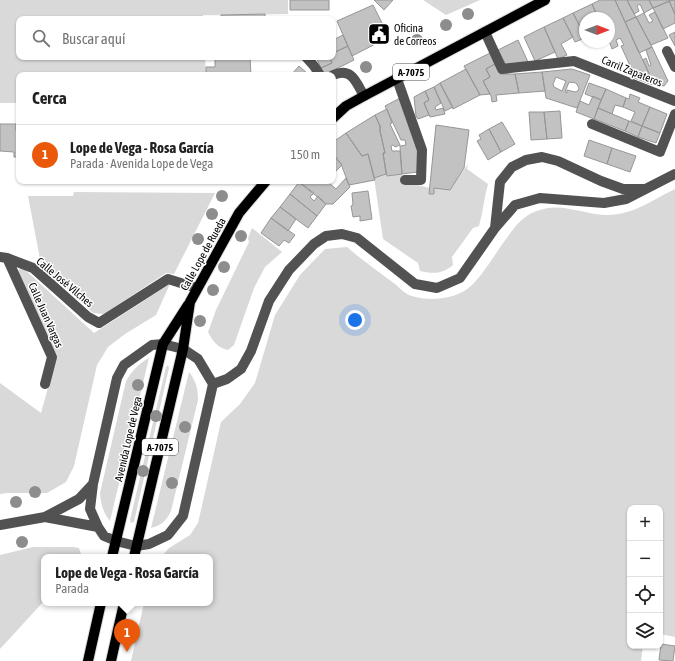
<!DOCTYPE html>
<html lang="es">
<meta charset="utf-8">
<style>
body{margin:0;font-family:"Asap Condensed",sans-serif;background:#f6f6f6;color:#222}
.controls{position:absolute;right:12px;bottom:12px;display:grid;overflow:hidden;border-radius:8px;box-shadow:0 1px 3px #0004}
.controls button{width:36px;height:36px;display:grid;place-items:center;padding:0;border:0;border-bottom:1px solid #e0e0e0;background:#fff;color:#222;font:20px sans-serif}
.compass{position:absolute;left:579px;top:12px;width:36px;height:36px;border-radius:50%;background:#fff;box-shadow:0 1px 3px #0004;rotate:90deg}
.you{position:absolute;left:355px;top:320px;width:14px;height:14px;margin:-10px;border:3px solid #fff;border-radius:50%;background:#1a73e8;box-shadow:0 0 0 6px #1a73e833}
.badge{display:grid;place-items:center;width:26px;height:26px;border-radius:50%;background:#ea580c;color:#fff;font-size:13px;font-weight:700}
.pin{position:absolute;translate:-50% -33px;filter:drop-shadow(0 1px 2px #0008)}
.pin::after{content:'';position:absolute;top:21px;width:14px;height:12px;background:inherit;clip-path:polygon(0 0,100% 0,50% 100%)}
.popup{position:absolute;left:41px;top:554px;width:172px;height:52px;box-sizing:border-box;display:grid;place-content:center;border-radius:8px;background:#fff;filter:drop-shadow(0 1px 3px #0005);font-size:13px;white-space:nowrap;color:#767676}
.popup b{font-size:15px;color:#222}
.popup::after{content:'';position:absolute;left:50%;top:100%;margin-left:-8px;border:8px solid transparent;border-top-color:#fff}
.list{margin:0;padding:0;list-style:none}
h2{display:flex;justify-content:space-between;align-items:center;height:52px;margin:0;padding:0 16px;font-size:17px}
h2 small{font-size:13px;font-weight:400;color:#767676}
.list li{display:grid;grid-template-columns:26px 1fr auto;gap:12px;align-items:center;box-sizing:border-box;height:60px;padding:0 16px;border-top:1px solid #e0e0e0}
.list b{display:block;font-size:15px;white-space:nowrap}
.list p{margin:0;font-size:13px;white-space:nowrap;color:#767676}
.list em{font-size:13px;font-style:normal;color:#767676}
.icon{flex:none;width:22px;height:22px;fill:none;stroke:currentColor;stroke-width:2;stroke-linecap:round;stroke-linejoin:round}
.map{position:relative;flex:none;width:675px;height:661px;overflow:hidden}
.search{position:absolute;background:#fff;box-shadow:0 1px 3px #0004;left:16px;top:16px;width:320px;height:44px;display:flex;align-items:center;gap:10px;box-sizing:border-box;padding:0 14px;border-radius:8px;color:#767676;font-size:15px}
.panel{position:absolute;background:#fff;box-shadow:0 1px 3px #0004;left:16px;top:72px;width:320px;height:112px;border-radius:8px}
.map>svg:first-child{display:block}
.green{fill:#d9d9d9}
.building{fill:#c2c2c2;stroke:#969696;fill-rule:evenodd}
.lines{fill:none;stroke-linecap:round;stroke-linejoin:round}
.major-casing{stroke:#dbdbdb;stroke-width:12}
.minor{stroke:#525252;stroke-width:10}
.major{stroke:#000;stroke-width:10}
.tree{fill:#8d8d8d}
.labels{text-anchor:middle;stroke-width:3;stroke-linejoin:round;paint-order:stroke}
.shield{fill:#fff;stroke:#4c4c4c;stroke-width:1}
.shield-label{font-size:10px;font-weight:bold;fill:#000}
.poi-label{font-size:11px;fill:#000;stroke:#fff;text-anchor:start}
.street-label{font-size:11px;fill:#000;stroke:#fff}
</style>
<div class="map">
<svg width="675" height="661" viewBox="0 0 675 661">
<rect width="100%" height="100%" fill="#fff"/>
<path class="green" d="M0,0H288V14L203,15V19H19V57H205L206,75H19V103H0Z
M423,0H480L446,15Z
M468,164L467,169L488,184C484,198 483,212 479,226L473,228L452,257L453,265C443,274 433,274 420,271L418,263L383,239L374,178L386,174L387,176L402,174L403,185H417L430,188L429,194H434V188L450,189Z
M675,189V637L660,634V508H630V646H643L641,661H131L144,603H210V557H161L169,548L190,535L198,523L221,422L240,404L255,383L275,315L300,275L325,249L347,247C363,261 379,272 395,284C400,288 406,295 412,296C431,302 458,299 472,285C483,274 492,259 501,246C512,231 521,215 540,210C562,202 585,215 608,215C633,215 654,199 675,189Z
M74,192L215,193L174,274L166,273L104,314L93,313L41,264L28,196H73Z
M252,228L282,252L265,267L254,288L234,345L228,350C218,348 213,342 208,332L216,310L249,242L248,238Z
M23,268L94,333L170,284L156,315L125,334L108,347L97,365L74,466L66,482L47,493H7L0,494V383L41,413L57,355L17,274L19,269Z
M149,358L110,521C103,512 101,505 100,493L126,381C132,371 138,364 149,358Z
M168,365L169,368L134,522L131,523L130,520L166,367Z
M189,372C196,381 198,388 198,400L171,511C166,521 162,525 151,528Z
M33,547H74L79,548L81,554V557H44V601L0,649V555Z"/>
<path class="building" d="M290,0H329V10H290Z
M374,0H393L384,10Z
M600,0H615L652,80L650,84L632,77V70L621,46L624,45L620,38L616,40L618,46L612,49L609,41V18H598L592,4Z
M615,0H627L636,17L625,22Z
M627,0H649L653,8L644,13L640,4L637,6L639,11L634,14Z
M649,0H670V1L653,8Z
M675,0V14L669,1Z
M669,1L675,14V23L663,29L653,8Z
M592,4L598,18H585V36L573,13Z
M373,5L389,37L352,56L337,21Z
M655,12L668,38L651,45L636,17L644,13L649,23L653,21L649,15Z
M573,13L585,36V38L575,42L563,18Z
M265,14V19H218H221V15Z
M636,17L652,47L639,53L625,22Z
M563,18L573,37L561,44L567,55L558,59L544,27Z
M544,27L555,52L535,61L524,37Z
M675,32V46L669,35Z
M343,35L348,46L333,53V40Z
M518,40L528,62L506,65L498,50Z
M348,46L354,60L324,75L321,68L332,63L329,57H333V53Z
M652,47L668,81L664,86L650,84L652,80L643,60L646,58L649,66L651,65L646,50Z
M490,53L495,64L486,69L490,77L483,81L490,94L480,95L464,66Z
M215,57H250L251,75H206V67H215Z
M316,57H329L332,63L321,68Z
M495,64L500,74H515L519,93L496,95L497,101L492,102L491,96L483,81L490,77L486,69Z
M299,66L309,75H291Z
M466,69L480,95L453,109L440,83Z
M572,69L590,75L577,108L546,98L542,72ZM556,77L566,81L562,91L554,87L553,84ZM569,82L576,83L579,88L578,91L575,92L567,90V93L565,92Z
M542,72L545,91L519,93L515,74Z
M440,83L453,107L445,111L434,87Z
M589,83L606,89L601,100L585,94Z
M434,87L441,103L435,107L436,110L443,108L445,114L430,117L424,103L429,100L425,91Z
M606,89L626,98L623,107L615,105L612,114L598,108Z
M425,91L429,100L424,103L429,115L418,119L416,116L414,97Z
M630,94L640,98L638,102L650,107L642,126L631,121L635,112L623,107L626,98L629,99Z
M593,96L601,100L594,119L576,112L580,101L589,105Z
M400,98L418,152V172L402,174L400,146L406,145L405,140H401L385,106Z
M650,107L667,114L660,133L642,126Z
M598,108L629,121L625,131L594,119Z
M387,109L392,123L390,124L400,145L395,147L393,145L391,146L392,151H400L402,174L387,176L383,153H385L380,131V126L375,115Z
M560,111L562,138L547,139L544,112Z
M529,112H544L547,139L531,140Z
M375,115L380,126V131L385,153H383L386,174L374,178L368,154L362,156L346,133Z
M629,121L642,126L638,137L625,131Z
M502,122L515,144L501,152L489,129Z
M0,124H16V131H19V157H14V152L0,151Z
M436,125L469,130L464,168L450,190L434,188V194H429Z
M642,126L660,133L656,143L638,137Z
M489,129L501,152L488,160L477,141L481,139L479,135Z
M346,133L362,156L368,154L375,180L349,185L341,164L333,154V142Z
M589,140L612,148L607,164L584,156Z
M612,148L636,156L630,172L607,164Z
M333,154L342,165L334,173L333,172Z
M346,178L350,187L333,204H326L299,182L327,181L336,189Z
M299,182L314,193L310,197L314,201L318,196L326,204L317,216L290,194Z
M368,191L372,219L360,221V216L353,217L351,206L353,205L352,193Z
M290,194L317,216L308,228L280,207Z
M280,207L296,219L288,231L271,218Z
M271,218L295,235L289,243L284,240L279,246L261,233Z
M661,644L675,646L673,661L659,660Z"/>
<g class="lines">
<g class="major-casing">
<path id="major" d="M333,118L346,106L364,96L545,0
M112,557L163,344L188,305
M134,557L183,349L190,302L239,213L266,181
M88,661L101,603
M111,661L124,603"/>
</g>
<path class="minor" d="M485,32L502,69L574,61L675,101
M667,51L675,67
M306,57L314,66L320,75
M333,75C352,67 356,82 364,96
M397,79L422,150L421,180H405
M592,124L660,152L675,114
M495,228L500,182L512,167L526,160L542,157L558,161L601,181L623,189H644
M0,257L7,258L33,268L88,317L99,323L168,279L197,288
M7,258L52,357L45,384
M163,344L183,349L198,359L213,384L183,516L168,535L149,544L136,546L116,541L104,536L98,527L90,509L93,484L117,378L124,365L152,345Z
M213,384L227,379L241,369L251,351L269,301L289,270L314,244L326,236L342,234L357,238L415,284L437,288L460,278L495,228L515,205L540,198L604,203L626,199L675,174
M45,517L98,527
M0,525L45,517L79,499L93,484"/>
<use href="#major" class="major"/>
</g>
<g class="tree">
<circle cx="468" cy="14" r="6"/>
<circle cx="446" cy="25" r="6"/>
<circle cx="417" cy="40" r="6"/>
<circle cx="366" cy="67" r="6"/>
<circle cx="222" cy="196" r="6"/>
<circle cx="212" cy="214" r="6"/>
<circle cx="241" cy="236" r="6"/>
<circle cx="198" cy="239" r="6"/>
<circle cx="224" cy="267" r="6"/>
<circle cx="213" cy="290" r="6"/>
<circle cx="200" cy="321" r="6"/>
<circle cx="138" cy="385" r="6"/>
<circle cx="156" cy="416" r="6"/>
<circle cx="185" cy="427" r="6"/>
<circle cx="143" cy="471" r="6"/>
<circle cx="172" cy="483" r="6"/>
<circle cx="35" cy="492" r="6"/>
<circle cx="16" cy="502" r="6"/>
<circle cx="22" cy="542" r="6"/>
</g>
<defs>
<g id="civic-square" transform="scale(1.15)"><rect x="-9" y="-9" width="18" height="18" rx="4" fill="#000" stroke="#fff"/><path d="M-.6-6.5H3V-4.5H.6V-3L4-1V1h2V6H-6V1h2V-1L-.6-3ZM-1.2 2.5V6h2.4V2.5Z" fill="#fff"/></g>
</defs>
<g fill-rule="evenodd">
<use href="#civic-square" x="379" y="34"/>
</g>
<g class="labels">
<g class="shield">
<rect x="393" y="64" width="36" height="16" rx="3"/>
<rect x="142" y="439" width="36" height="16" rx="3"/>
</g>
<g class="shield-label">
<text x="411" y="76">A-7075</text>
<text x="160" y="451">A-7075</text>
</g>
<g class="poi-label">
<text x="394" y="32">Oficina<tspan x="394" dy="13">de Correos</tspan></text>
</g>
<g class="street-label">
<text transform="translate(632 71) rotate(22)" y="4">Carril Zapateros</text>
<text transform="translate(203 254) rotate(-61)" y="4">Calle Lope de Rueda</text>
<text transform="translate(65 282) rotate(40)" y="4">Calle José Vilches</text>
<text transform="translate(46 315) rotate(66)" y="4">Calle Juan Vargas</text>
<text transform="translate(128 439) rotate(-77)" y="4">Avenida Lope de Vega</text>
</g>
</g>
</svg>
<div class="controls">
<button>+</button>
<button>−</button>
<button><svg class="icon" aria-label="locate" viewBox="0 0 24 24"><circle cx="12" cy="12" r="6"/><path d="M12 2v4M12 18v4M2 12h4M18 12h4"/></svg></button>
<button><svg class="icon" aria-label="layers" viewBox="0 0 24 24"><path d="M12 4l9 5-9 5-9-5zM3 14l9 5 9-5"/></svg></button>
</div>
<svg class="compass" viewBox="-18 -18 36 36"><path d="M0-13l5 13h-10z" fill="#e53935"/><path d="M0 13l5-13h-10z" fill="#767676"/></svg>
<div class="you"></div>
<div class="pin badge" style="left:127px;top:652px">1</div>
<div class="popup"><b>Lope de Vega - Rosa García</b>Parada</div>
<div class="search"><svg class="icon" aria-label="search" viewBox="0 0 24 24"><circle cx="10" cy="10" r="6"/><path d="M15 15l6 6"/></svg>Buscar aquí</div>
<section class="panel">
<h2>Cerca<small></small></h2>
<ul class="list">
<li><span class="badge">1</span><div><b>Lope de Vega - Rosa García</b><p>Parada · Avenida Lope de Vega</p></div><em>150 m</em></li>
</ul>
</section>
</div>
